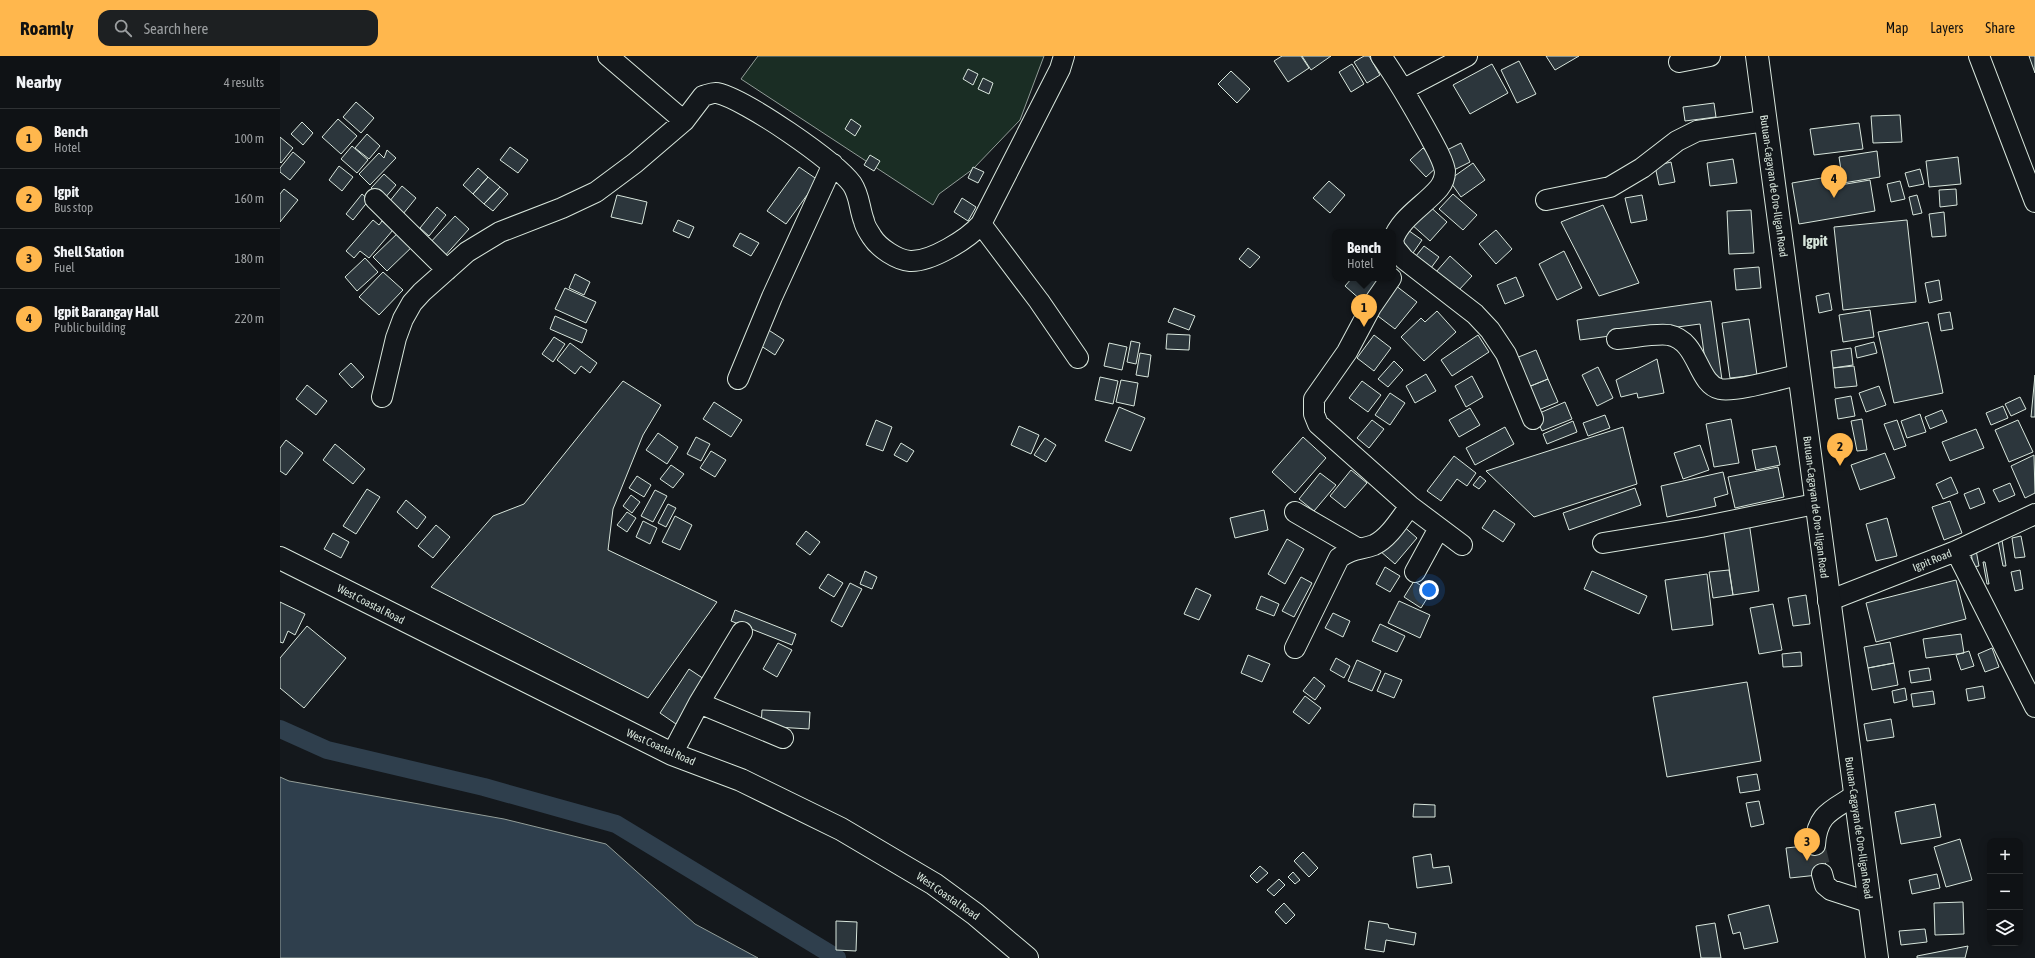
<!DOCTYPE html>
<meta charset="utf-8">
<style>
body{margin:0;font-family:"Asap Condensed",sans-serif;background:#1d2022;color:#f1f3f6}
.controls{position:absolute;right:12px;bottom:12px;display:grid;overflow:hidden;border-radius:8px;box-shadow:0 2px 10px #0003}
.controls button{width:36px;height:36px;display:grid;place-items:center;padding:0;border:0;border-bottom:1px solid #2f3234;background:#0f1215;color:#f1f3f6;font:20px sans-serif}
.you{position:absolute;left:1149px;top:534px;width:14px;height:14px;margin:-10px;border:3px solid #fff;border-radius:50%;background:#1a73e8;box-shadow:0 0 0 6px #1a73e833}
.badge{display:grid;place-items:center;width:26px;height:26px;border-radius:50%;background:#ffb74d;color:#111;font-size:13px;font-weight:700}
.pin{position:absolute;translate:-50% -33px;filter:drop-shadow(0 1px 2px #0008)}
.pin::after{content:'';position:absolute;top:21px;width:14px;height:12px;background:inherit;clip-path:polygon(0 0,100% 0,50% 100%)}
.popup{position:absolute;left:1052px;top:173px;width:64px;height:52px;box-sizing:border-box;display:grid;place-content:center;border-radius:8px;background:#0f1215;filter:drop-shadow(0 1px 3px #0005);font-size:13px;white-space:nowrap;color:#9b9ea0}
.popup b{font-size:15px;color:#f1f3f6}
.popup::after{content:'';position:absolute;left:50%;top:100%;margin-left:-8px;border:8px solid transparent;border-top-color:#0f1215}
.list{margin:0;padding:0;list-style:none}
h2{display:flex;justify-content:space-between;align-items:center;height:52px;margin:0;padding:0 16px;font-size:17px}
h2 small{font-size:13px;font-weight:400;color:#9b9ea0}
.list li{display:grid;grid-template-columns:26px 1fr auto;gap:12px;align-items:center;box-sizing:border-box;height:60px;padding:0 16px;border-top:1px solid #2f3234}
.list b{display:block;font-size:15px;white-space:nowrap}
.list p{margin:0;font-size:13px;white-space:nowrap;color:#9b9ea0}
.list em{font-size:13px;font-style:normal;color:#9b9ea0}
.icon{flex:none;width:22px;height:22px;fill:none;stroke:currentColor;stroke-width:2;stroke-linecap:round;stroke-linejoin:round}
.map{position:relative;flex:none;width:1755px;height:902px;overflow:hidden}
header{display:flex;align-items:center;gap:24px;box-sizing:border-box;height:56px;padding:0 20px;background:#ffb74d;color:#111}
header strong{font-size:19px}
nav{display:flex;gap:22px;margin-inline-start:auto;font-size:14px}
.search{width:280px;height:36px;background:#1d2022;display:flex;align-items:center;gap:10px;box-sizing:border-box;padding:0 14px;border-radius:12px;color:#9b9ea0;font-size:15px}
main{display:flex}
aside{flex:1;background:#0f1215}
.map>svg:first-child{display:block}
.green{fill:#1a2d24;stroke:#939e99}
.water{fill:#2f3f4d;stroke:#939e99}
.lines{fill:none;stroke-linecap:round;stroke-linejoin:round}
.canal{stroke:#2f3f4d;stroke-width:18}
.building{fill:#2c363c;stroke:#d8e6dc}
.minor-tunnel{stroke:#313739;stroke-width:20;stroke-dasharray:20 10;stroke-linecap:butt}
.minor-casing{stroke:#d8e6dc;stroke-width:22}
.major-casing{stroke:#d8e6dc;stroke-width:24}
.highway-casing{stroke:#d8e6dc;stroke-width:24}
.minor{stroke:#14181c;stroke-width:20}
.major{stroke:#14181c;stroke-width:22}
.highway{stroke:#14181c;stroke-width:22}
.labels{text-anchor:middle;stroke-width:3;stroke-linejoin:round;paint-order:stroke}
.street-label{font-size:11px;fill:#d8e6dc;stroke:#14181c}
.district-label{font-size:15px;font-weight:bold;fill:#d8e6dc;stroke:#14181c}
</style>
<header>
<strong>Roamly</strong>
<div class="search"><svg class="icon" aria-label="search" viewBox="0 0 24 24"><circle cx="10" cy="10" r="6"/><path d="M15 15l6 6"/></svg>Search here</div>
<nav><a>Map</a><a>Layers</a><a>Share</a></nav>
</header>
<main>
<aside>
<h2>Nearby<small>4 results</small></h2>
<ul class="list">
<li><span class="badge">1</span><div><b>Bench</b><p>Hotel</p></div><em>100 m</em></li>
<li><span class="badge">2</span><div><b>Igpit</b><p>Bus stop</p></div><em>160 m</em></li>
<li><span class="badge">3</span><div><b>Shell Station</b><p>Fuel</p></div><em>180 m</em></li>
<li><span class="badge">4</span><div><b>Igpit Barangay Hall</b><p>Public building</p></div><em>220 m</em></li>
</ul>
</aside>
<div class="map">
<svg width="1755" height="902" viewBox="0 0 1755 902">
<rect width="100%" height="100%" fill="#14181c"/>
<path class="green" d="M478,0H764L740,64L693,113L659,138L653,149L461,23Z"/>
<path class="water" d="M0,721L9,725L224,763L326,788L415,868L478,902H0Z"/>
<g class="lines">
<path class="canal" d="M0,673L47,694L204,731L336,768L557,902"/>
</g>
<path class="building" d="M1002,0H1021L1029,12L1008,26L994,5Z
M1022,0H1051L1031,14Z
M1084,0H1089L1100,19L1087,27L1074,6Z
M1266,0H1299L1275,14Z
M1749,0H1755V17Z
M1239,5L1256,38L1237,47L1221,14Z
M1072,8L1084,28L1071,36L1059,16Z
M1212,8L1228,37L1190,58L1173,29Z
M688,13L698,18L693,29L683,23Z
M951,15L970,33L957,47L938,28Z
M703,22L713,27L709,38L698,33Z
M76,46L94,62L81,77L63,61Z
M1434,47L1436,61L1405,65L1403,51Z
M1620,59L1622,86L1593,87L1591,60Z
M58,63L77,80L61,98L42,81Z
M571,63L581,70L575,80L565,73Z
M22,66L33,77L23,89L11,78Z
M1579,67L1583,93L1534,99L1530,73Z
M87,78L100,90L89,103L75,92Z
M0,81L13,92L1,107L0,106Z
M1181,87L1190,106L1174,114L1165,95Z
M72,90L88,104L77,117L61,103Z
M230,91L248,104L238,117L220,104Z
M1143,92L1159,109L1146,121L1130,104Z
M107,94L116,102L90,129L79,118L99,97L104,102Z
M1597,95L1600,121L1563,127L1559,101Z
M13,96L25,106L10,124L0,116V112Z
M590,99L600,105L594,115L584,109Z
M1678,101L1681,128L1649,131L1646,105Z
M1453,103L1457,127L1430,130L1427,107Z
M1391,106L1395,126L1379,129L1375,110Z
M1193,107L1205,124L1181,141L1169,124Z
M59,110L73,121L62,135L49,124Z
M519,111L538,124L506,168L487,155Z
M693,111L704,116L698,127L688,122Z
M198,112L208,121L193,138L183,129Z
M1640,113L1644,128L1629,131L1625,117Z
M104,118L116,129L104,143L91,132Z
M1559,119L1560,129L1590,124L1595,155L1519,168L1512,127Z
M208,121L220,131L204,148L193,138Z
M1049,125L1065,139L1050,157L1033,142Z
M1620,125L1625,143L1611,146L1607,128Z
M122,130L136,142L123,158L109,146Z
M220,131L228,138L213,155L204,148Z
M4,133L18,144L0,166V138Z
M1676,133L1677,149L1660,151L1659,134Z
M82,138L89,144L73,164L66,158Z
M1173,138L1197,159L1183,174L1159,153Z
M337,139L367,146L362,168L331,161Z
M1362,139L1367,164L1351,167L1345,142Z
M1637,139L1642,157L1633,159L1629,141Z
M682,142L696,151L688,165L674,156Z
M1147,148L1167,166L1150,185L1130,167Z
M1323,149L1359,227L1319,240L1281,166Z
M157,151L166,159L149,180L140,172Z
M1471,154L1474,197L1449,198L1447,155Z
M1664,156L1666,180L1652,181L1649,158Z
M175,160L189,173L163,202L148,189Z
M93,164L99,169L102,165L113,174L89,202L80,195L74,202L66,195Z
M398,164L414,171L409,182L393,175Z
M1627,164L1636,246L1563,254L1554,171Z
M1125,172L1142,184L1133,197L1116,184Z
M121,174L135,188L107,215L93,201Z
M1216,174L1232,193L1216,208L1199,188Z
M460,177L479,187L471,200L453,190Z
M1144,190L1159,201L1151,212L1136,200Z
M968,192L980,201L970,212L959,203Z
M1284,195L1302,232L1277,244L1259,208Z
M1170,200L1192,220L1178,235L1156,216Z
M85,202L98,216L77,235L65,221Z
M1479,211L1481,232L1456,234L1454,213Z
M103,216L123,234L99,259L79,241Z
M295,218L310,226L304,239L289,232Z
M1236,221L1244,240L1225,248L1217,229Z
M1072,222H1102L1082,245L1065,230Z
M1659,224L1662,244L1649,247L1645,227Z
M1111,226L1137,246L1115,273L1090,254Z
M285,232L316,246L306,267L275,253Z
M1549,237L1552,254L1539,257L1536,240Z
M1431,245L1442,324L1428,326L1420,268L1300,284L1297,264Z
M894,252L915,260L909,274L888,266Z
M1590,254L1594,281L1563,286L1559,259Z
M1157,255L1176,276L1144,305L1121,281L1141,262L1145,266Z
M1670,256L1673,273L1661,275L1658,258Z
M275,260L307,274L302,287L270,273Z
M1469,263L1477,319L1450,322L1442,267Z
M1648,266L1663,337L1614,347L1598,276Z
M487,273L504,284L495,299L478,288Z
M887,278L910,279L909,294L886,293Z
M1094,279L1111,292L1094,315L1077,302Z
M1198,279L1209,296L1172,320L1161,304Z
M274,281L285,288L273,306L262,298Z
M851,285L860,287L856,308L847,306Z
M1594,286L1597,297L1577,302L1575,291Z
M290,287L317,307L310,317L301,310L295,318L277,304Z
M829,287L847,291L842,314L824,310Z
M1571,292L1573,309L1553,312L1551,295Z
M1256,294L1268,323L1248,331L1236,302Z
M860,297L871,299L868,321L856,319Z
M1377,303L1384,337L1358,342L1357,337L1341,341L1336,324Z
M1114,305L1123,314L1108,331L1098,323Z
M71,307L84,321L72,332L59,318Z
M1574,310L1577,330L1555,332L1553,312Z
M1318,311L1333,342L1317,350L1302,319Z
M1146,318L1156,335L1135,347L1126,330Z
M1755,319V361H1751Z
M1192,320L1203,341L1186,351L1175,330Z
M820,321L838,325L833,348L815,344Z
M1268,323L1278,346L1256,355L1246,332Z
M841,324L858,327L854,350L836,346Z
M343,325L381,349L363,379L333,453L328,494L437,546L368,642L151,531L213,460L244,448Z
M1082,325L1101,339L1088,356L1069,342Z
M27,329L47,345L36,359L16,343Z
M1599,330L1606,349L1586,356L1579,337Z
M1110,337L1125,347L1110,369L1095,359Z
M1571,340L1575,360L1558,363L1555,343Z
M1740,341L1746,353L1731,360L1725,348Z
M434,346L462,364L451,381L423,363Z
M1285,346L1292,363L1262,375L1255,359Z
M1723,350L1728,362L1711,369L1706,357Z
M839,351L865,362L851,395L825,385Z
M1190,352L1200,369L1179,381L1169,364Z
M1662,354L1667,366L1650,373L1645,361Z
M1640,358L1646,376L1627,382L1621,365Z
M1325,359L1330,372L1308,380L1303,367Z
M1451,363L1459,407L1434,411L1426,368Z
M1582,363L1587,394L1577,395L1571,365Z
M596,364L612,371L603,395L586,389Z
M1092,364L1104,373L1089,392L1077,382Z
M1617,364L1626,390L1614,394L1604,368Z
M1738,364L1753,396L1729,406L1715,374Z
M1293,365L1297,376L1267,388L1263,378Z
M739,370L759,379L751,398L731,389Z
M1225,371L1234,388L1195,409L1186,392Z
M1343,371L1357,428L1254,461L1206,415Z
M1696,373L1704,392L1670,405L1662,386Z
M378,377L398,391L387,408L366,394Z
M416,381L430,388L421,405L407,398Z
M1023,381L1046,402L1015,437L992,416Z
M765,382L776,389L766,406L754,399Z
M6,384L23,397L6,419L0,415V392Z
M621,387L634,395L627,406L614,399Z
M55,388L85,413L73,428L43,404Z
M1420,389L1429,414L1403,423L1394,397Z
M1496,390L1500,409L1476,414L1472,394Z
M431,395L446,404L435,421L420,412Z
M1605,397L1615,422L1580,434L1571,409Z
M1754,399L1755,437L1745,442L1731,410Z
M1174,400L1196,417L1187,430L1177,423L1161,445L1147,435Z
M391,409L404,418L393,432L380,423Z
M1498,411L1504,441L1455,452L1448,421Z
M1071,414L1087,427L1065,452L1050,440Z
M1443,416L1448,438L1434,442L1436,450L1387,461L1381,430Z
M1040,417L1056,429L1034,455L1019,443Z
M357,420L371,429L364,441L349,432Z
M1200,420L1206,425L1199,433L1193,429Z
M1671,421L1678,437L1663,443L1656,428Z
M1730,427L1735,439L1719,446L1713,434Z
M1355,432L1361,449L1289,474L1283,457Z
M1699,432L1705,447L1690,453L1684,438Z
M87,433L100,441L76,478L63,470Z
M375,434L387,440L373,466L361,460Z
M351,439L360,446L352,457L343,450Z
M126,444L146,461L137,473L117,456Z
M1670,445L1682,477L1664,484L1652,451Z
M388,448L396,452L386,471L378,467Z
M984,454L988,474L955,482L950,462Z
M1214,454L1235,468L1223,486L1202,472Z
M347,456L356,462L347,476L337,469Z
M395,460L412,469L400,494L382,486Z
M1607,462L1617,500L1596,505L1586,468Z
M363,465L377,472L370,488L356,481Z
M1469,466L1479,535L1453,539L1443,470Z
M156,469L170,481L153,502L138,490Z
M1122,469L1137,482L1115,508L1100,495Z
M526,475L540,486L530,499L516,488Z
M53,477L69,486L61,502L44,493Z
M1741,480L1745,501L1735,502L1732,482Z
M1007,483L1024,493L1005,528L988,518Z
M1722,484L1726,510H1723L1718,485Z
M1696,494L1699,510L1693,511L1691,495Z
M1703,506H1705L1709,528H1707Z
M1105,511L1120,520L1110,536L1096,528Z
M1449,514L1453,539L1433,542L1429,516Z
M1740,514L1743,533L1735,535L1731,516Z
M585,515L597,521L592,533L580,528Z
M1312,515L1367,540L1359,558L1304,533Z
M548,518L563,527L554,541L539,532Z
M1427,518L1433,569L1392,574L1385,524Z
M1021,521L1032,527L1014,561L1002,555Z
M1676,524L1686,563L1596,586L1586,547Z
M1134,525L1151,536L1141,552L1124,541Z
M570,527L582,533L562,571L551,565Z
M916,532L931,539L919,564L904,558Z
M1526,539L1530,568L1513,570L1508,542Z
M981,540L999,548L994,560L976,553Z
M1119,545L1150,559L1140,582L1108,567Z
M0,546L25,558L15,579L8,575L3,587L0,586Z
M1493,548L1502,594L1479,598L1470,552Z
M455,554L516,578L512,589L451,565Z
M1053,557L1070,565L1063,581L1045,572Z
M1100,568L1125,580L1117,596L1092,585Z
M27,570L66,602L24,652L0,632V602Z
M1681,578L1684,597L1646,602L1643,583Z
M1610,586L1614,607L1588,612L1584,591Z
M498,587L512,594L497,621L483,613Z
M1712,592L1719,611L1705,616L1698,598Z
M1689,595L1694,610L1681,614L1676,599Z
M1521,596L1522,610L1503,611L1502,598Z
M968,599L990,608L982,626L961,617Z
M1056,602L1070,610L1064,622L1050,614Z
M1077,604L1101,615L1092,635L1068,625Z
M1614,607L1618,629L1592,634L1588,612Z
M1649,612L1651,624L1631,627L1629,615Z
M409,613L424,623L396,668L380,657Z
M1105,617L1122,624L1114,642L1097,635Z
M1034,621L1045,630L1035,644L1023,635Z
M1467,626L1481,705L1387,721L1373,641Z
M1703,630L1705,642L1688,645L1686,633Z
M1625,632L1627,644L1614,647L1612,635Z
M1653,635L1655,648L1633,651L1631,638Z
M1025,640L1041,652L1029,668L1013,656Z
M482,654L530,656L529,673L481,670Z
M1611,663L1614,681L1587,685L1584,668Z
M1477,718L1480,734L1460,737L1457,721Z
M1479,745L1484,768L1471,771L1466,747Z
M1134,748L1155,749V761H1133Z
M1655,748L1661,781L1621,788L1615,756Z
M1680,783L1692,824L1666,831L1654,791Z
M1543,788L1547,818L1510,822L1506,792Z
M1023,796L1038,812L1029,821L1014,805Z
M1151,798L1153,812L1169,810L1172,827L1137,832L1133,801Z
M980,810L988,817L977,827L970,820Z
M1013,816L1020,824L1015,828L1008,821Z
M1657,818L1660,832L1632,838L1629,824Z
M999,823L1005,829L994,840L987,834Z
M1683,846L1684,878L1655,879L1654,847Z
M1004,847L1015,859L1006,868L995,856Z
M1489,849L1498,886L1464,893L1460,876L1453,878L1448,859Z
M556,865L577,866L576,895L556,894Z
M1089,865L1108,868L1109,872L1136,877L1134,889L1106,884L1104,896L1085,893Z
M1435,867L1441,902H1421L1416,870Z
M1645,873L1647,886L1621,889L1619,875Z
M1688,890L1685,902H1637V900Z"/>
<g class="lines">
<path class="minor-tunnel" d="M1535,789L1542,818"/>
<g class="minor-casing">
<path id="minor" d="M328,0L404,65
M1101,0C1120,27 1134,52 1150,81C1155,91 1163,103 1165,115C1165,121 1163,127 1159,132C1145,149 1120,162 1113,184
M1699,0L1755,146
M1399,6L1430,0
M1124,33L1187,0
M95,143L167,214
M1266,144L1330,131L1362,112L1397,85L1417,75L1485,65
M701,168L759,245L798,302
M1113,185L1115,192L1124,203L1195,258L1210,274L1226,298L1253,363
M1111,222L1091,251L1067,296L1034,343V358L1038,368L1130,450L1182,489
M1337,283C1352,282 1376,277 1389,279C1419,285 1417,328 1440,333C1457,336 1499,323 1518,319
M458,323L492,241L553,108
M102,341L116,282L123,263L132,247L142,236L187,196L220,176L282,152L316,136L355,107L404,65L423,40C427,39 433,36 437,37C465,43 555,105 572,128C580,140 579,152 584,165C585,171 589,176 592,181C599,192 617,204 630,205C651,206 688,183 701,168L780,13L784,0
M1015,456L1077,492
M1323,487L1421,471L1535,448
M1676,495L1755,651
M1135,516L1159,472
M1548,545L1676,495L1755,458
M1015,592L1059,502C1072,492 1080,494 1094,489C1109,482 1120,463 1130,450
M419,647L503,682
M392,698L419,647L462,576
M1535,789C1537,758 1551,755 1574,740
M1542,818L1545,829L1551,834L1588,846"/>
</g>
<g class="major-casing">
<path id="major" d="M0,502L392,698L461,724L561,773L654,828L695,858L747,902"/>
</g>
<g class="highway-casing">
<path id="highway" d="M1477,0L1597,902"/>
</g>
<use href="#minor" class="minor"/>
<use href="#major" class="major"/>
<use href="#highway" class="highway"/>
</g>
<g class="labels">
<g class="street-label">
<text transform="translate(1494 130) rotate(82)" y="4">Butuan-Cagayan de Oro-Iligan Road</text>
<text transform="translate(1536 451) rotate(83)" y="4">Butuan-Cagayan de Oro-Iligan Road</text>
<text transform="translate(1652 504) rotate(-22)" y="4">Igpit Road</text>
<text transform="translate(91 548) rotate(27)" y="4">West Coastal Road</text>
<text transform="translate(381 691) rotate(24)" y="4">West Coastal Road</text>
<text transform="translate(1579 772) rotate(82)" y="4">Butuan-Cagayan de Oro-Iligan Road</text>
<text transform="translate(668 840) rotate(35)" y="4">West Coastal Road</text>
</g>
<g class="district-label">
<text x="1535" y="190">Igpit</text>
</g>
</g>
</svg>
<div class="controls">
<button>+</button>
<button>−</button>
<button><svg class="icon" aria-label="layers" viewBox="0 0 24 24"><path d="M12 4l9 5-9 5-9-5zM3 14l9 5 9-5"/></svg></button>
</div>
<div class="you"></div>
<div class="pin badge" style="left:1084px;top:271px">1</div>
<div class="popup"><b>Bench</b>Hotel</div>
<div class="pin badge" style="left:1560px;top:410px">2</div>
<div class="pin badge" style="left:1527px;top:805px">3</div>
<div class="pin badge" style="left:1554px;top:142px">4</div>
</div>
</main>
